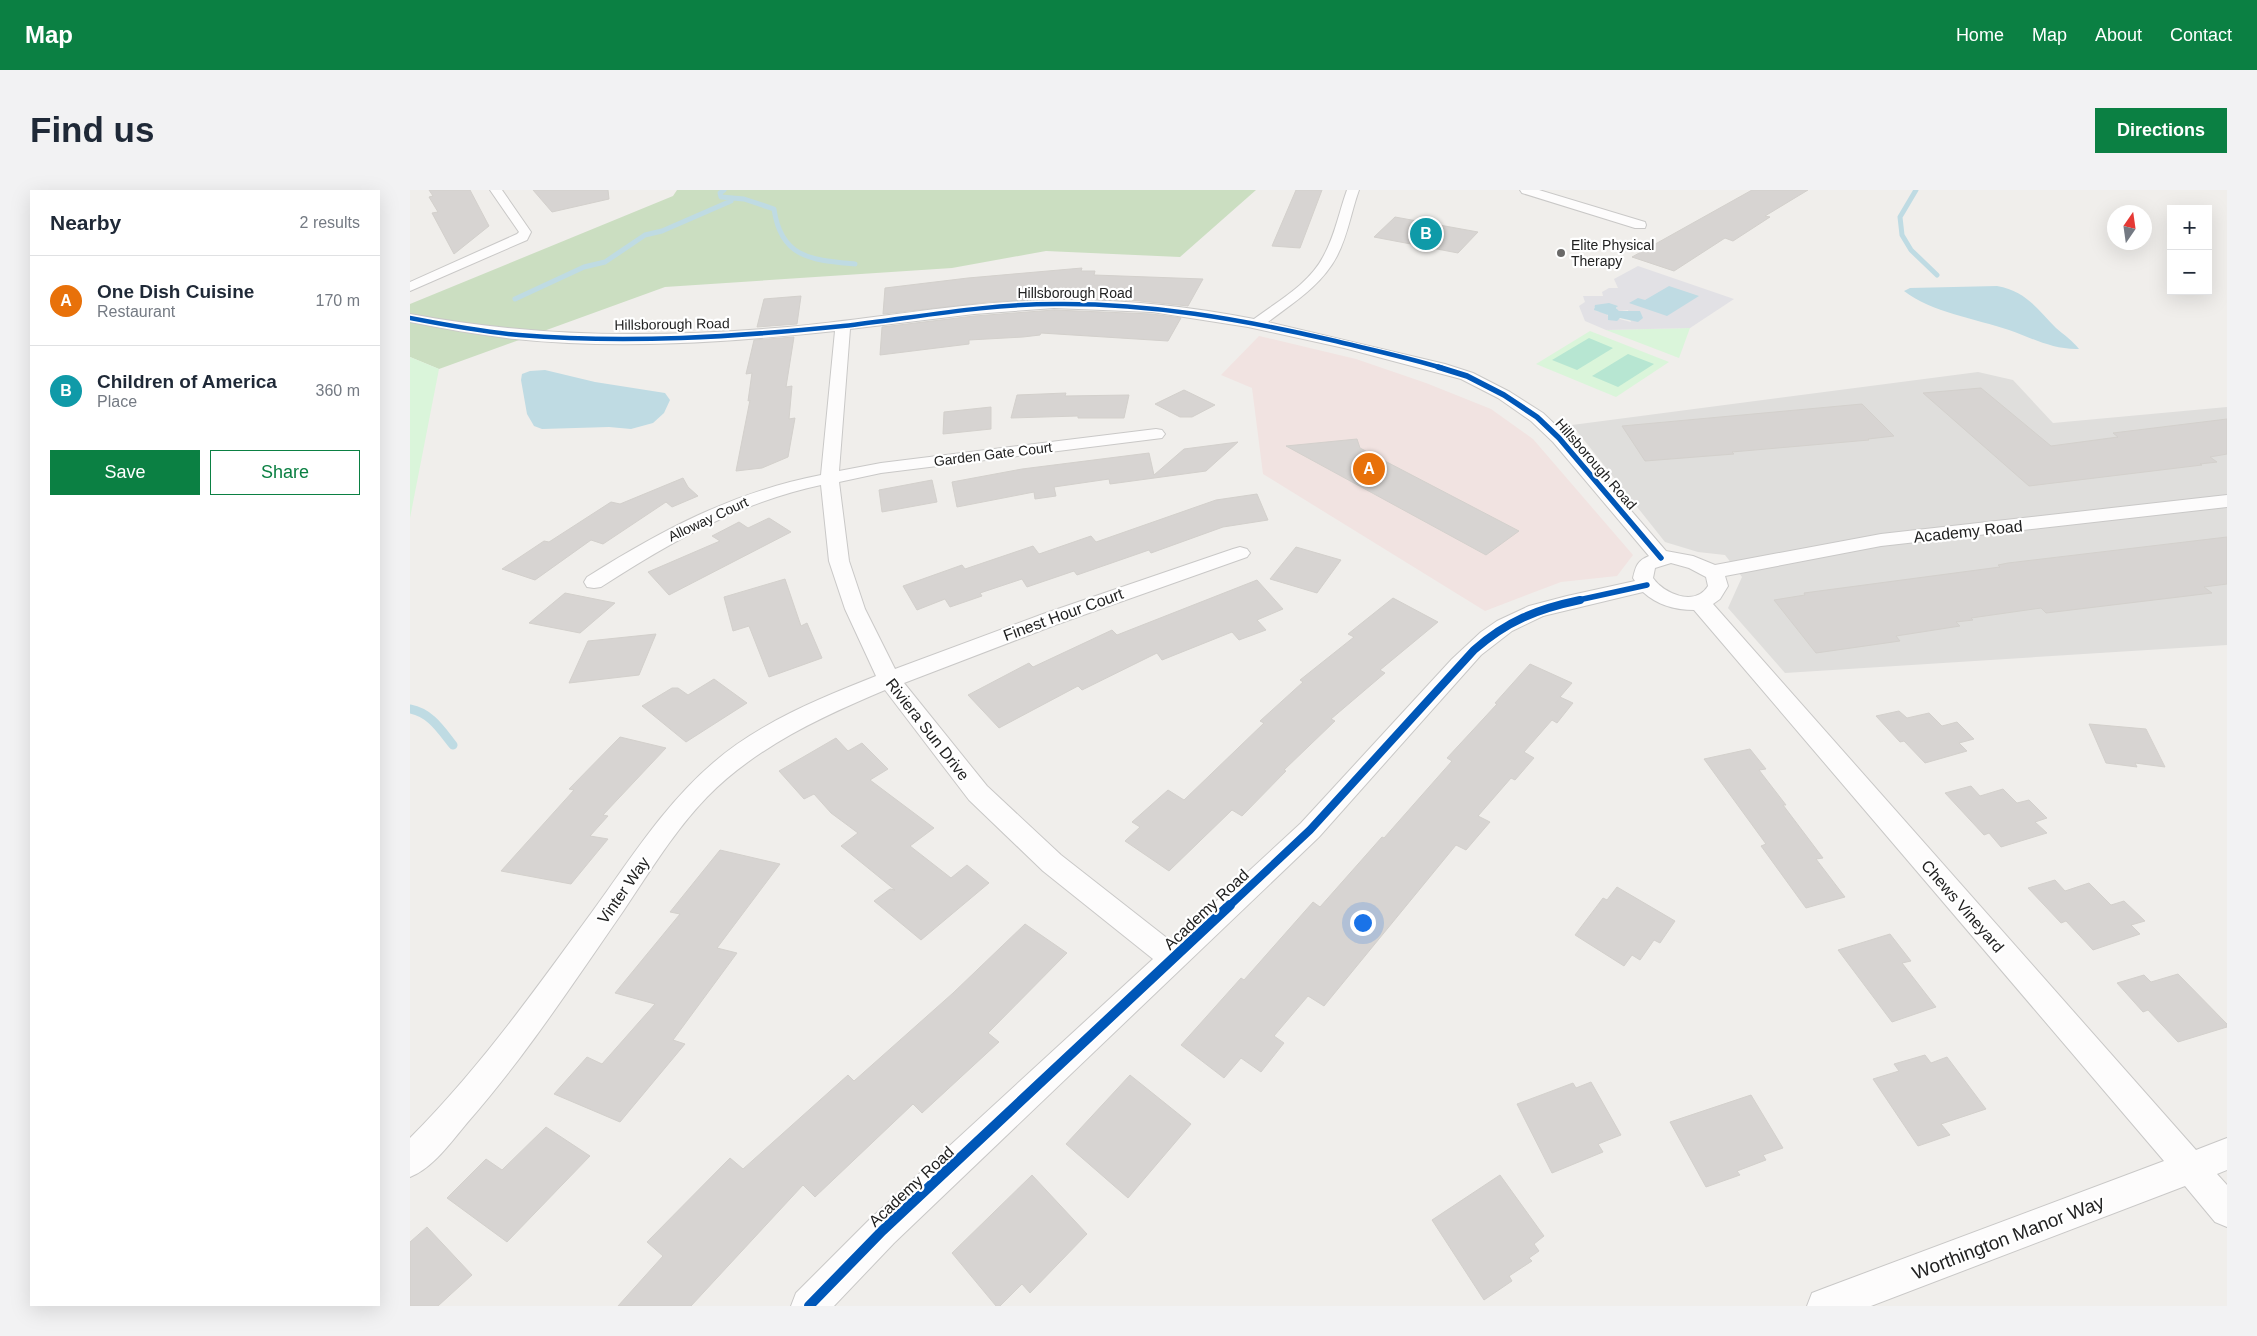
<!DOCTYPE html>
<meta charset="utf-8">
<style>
body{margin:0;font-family:Arial,sans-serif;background:#f2f2f3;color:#1f2937}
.controls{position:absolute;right:15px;top:15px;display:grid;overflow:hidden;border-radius:0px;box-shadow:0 5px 20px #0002}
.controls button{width:45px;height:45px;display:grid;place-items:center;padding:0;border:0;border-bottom:1px solid #e0e1e3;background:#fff;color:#1f2937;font:25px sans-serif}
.compass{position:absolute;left:1697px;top:15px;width:45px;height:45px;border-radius:50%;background:#fff;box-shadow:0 5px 20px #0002;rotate:13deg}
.you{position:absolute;left:952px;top:732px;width:18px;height:18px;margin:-12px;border:4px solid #fff;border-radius:50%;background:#1a73e8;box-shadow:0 0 0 8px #1a73e833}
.badge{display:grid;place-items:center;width:32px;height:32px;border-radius:50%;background:#0b8043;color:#fff;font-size:16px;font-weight:700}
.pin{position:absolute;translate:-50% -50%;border:2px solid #fff;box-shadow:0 1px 5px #0006}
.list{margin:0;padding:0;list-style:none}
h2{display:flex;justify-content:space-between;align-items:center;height:65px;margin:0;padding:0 20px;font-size:21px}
h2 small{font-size:16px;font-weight:400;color:#747a83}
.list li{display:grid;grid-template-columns:32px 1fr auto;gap:15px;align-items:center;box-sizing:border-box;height:90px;padding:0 20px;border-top:1px solid #e0e1e3}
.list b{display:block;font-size:19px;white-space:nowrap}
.list p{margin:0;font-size:16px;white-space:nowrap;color:#747a83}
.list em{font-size:16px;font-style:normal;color:#747a83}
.actions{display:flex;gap:10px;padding:15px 20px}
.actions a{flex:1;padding:11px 0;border:1px solid #0b8043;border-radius:0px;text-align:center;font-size:18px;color:#0b8043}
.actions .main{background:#0b8043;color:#fff}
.map{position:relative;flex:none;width:1817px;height:1116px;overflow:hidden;border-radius:0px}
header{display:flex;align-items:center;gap:30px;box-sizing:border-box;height:70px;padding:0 25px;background:#0b8043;color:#fff}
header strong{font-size:24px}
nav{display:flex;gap:28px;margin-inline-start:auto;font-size:18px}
.intro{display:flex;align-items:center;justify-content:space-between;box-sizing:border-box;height:120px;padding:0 30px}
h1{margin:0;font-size:35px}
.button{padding:12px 22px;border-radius:0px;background:#0b8043;color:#fff;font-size:18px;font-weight:700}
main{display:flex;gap:30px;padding:0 30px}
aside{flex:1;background:#fff;border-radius:0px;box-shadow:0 5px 20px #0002}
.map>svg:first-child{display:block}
.residential{fill:#dfdedc}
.commercial{fill:#f1e3e1}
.forest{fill:#cbdec1}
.park{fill:#daf5da}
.pitch{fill:#b7e6d2}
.plaza{fill:#e2e1e5;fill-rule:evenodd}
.water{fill:#bfdbe3}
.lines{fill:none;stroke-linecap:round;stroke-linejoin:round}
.stream-far1{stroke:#bfdbe3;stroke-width:5}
.stream{stroke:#bfdbe3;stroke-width:9}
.building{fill:#d7d4d2;stroke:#d3d0cc}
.street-casing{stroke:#c9c8c7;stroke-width:2}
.street{fill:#fdfcfc;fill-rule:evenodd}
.cycleway-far3-casing{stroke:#fff;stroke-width:6}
.cycleway-far2-casing{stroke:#fff;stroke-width:8}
.cycleway-far1-casing{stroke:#fff;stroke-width:11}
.cycleway-casing{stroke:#fff;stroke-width:13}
.cycleway-far3{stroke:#0057b8;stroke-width:4.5}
.cycleway-far2{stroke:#0057b8;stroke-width:5.5}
.cycleway-far1{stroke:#0057b8;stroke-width:8}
.cycleway{stroke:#0057b8;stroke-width:10}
.poi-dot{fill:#6a6968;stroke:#fff;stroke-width:2}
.labels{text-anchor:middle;stroke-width:4.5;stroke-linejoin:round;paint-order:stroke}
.far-poi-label{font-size:14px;fill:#222;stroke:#fff;text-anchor:start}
.far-street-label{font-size:14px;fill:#222;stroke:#fff}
.street-label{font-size:16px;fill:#222;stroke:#fff}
.near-street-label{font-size:19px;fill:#222;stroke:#fff}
</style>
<header>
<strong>Map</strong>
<nav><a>Home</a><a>Map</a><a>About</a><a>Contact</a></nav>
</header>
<div class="intro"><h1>Find us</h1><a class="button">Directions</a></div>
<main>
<aside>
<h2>Nearby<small>2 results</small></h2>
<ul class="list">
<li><span class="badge" style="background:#e8710a">A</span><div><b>One Dish Cuisine</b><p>Restaurant</p></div><em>170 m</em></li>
<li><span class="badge" style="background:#0f9aa8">B</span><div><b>Children of America</b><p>Place</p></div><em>360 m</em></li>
</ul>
<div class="actions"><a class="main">Save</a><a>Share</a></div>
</aside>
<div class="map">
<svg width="1817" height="1116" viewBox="0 0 1817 1116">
<rect width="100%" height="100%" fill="#f0eeeb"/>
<path class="residential" d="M1568,182L1603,190L1643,233L1817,217V455L1375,483L1318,418L1332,387L1315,365L1288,362L1255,352L1162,235Z"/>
<path class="commercial" d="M849,146L946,169L1016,193L1081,219L1123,249L1223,365L1207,386L1151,392L1075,421L853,284L842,198L811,185Z"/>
<path class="forest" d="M267,0H846L770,67L636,61L542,78L255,97L29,179L0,167V114L263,6Z"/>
<path class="park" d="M1280,138L1269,168L1196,140Z
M1180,141L1259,172L1206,207L1126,174Z
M0,167L29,179L0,328Z"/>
<path class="pitch" d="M1179,148L1203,158L1167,180L1142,170Z
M1218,164L1244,174L1208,197L1182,186Z"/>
<path class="plaza" d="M1228,76L1324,109L1280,138L1196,140L1175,131L1169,116L1175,112L1173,106H1193L1192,102L1199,98H1208L1204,89ZM1184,117H1207V120L1209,121L1218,120L1221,132L1198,126L1196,123L1186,121Z"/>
<path class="water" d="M1259,96L1289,106L1257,126L1219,113L1228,108L1235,110Z
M1587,96C1616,101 1626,118 1646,138C1654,145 1662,150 1669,159C1643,160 1622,148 1599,140C1566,129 1521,122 1494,101L1500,98Z
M1199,113L1208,116L1206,118L1209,121H1230L1233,128L1228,132L1210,128L1207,131L1198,130V125L1184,120L1185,115Z
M135,180L185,192L255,203L260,210L254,223L243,233L221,239L199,237L132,239L124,236L117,224L111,190L112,184L120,181Z"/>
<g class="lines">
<path class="stream-far1" d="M314,0L310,3L311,7L334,9L364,19C371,69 403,70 445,74
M1506,0L1490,27L1492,45L1501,60L1527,85
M105,109L174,77L195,72L235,45L252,41L321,11L320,8"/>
<path class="stream" d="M0,519C21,523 31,540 43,555"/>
</g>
<path class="building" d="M19,0H60L79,36L44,64L22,23L28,22L19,7L23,6Z
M123,0H198L199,9L142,22Z
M886,0H912L890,58L862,56Z
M1342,0H1398L1355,26L1360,27L1323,51L1315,48L1264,81L1222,67Z
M985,27L1068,42L1048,63L964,47Z
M672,78L671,81H685L684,85L793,89L778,116L720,110L645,108L578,112L473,124L475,98L558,88Z
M391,106L387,134L347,137L354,109Z
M644,120L742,124L771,128L758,151L631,143L630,145L613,147L559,150V154L470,165L472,137L564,126Z
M384,147L376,197L382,196L379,229L385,228L378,267L352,278L326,281L340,210L338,211L342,183L336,184L344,150Z
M1571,198L1641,256L1708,247L1703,243L1817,229V264L1800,267L1807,272L1790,274L1792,275L1619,296L1513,203Z
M774,200L805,215L782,227H770L745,214Z
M656,203L655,206L719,205L714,228H668V226L601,228L607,205Z
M1452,214L1484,246L1458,249L1459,250L1322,262L1324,264L1235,271L1212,236Z
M581,217V239L533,244L534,222Z
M947,249L950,258L1109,341L1076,365L876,256Z
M828,252L796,281L700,294L699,289L644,297L646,306L625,309L624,302L547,317L542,292L612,279L739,263L744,285L774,259Z
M273,288L278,297L288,306L262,317L256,312L193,354L181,350L125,390L92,379L134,351L139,352L201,312L210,314Z
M522,290L527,312L472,322L469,300Z
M847,304L858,330L813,337L741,363L739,360L667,385L664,381L617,397L612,389L570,403L572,406L540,417L535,409L507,420L493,396L552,375L555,379L623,356L629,364L681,346L686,352L806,310Z
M359,328L381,342L259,405L238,382L310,351L302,346L329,332L338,338Z
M1817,347V394L1794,397L1802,403L1636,423L1631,418L1561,428L1563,430L1546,432L1550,436L1486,446L1490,451L1406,463L1364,410L1395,405L1394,403L1590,377L1588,375L1598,373Z
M886,357L931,370L907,403L860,389Z
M375,389L391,436L397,433L412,468L359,487L339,436L323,441L314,407Z
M847,390L873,419L847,430L856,440L829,450L822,442L752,470L747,463L672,500L668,496L589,538L558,505L619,473L623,477L702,440L707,445Z
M155,403L205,413L170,443L119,433Z
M983,408L1028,432L970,480L975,483L921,529L925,531L874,580L876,581L832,626L822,620L759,681L715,651L730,637L722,632L758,600L774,610L854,533L850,531L893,492L890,490L944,447L938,444Z
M246,444L229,485L159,493L178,451Z
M1120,474L1162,493L1150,507L1163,513L1147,533L1142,530L1114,562L1124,568L1105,590L1101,588L1068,626L1080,632L1056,660L1046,655L914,816L898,806L864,846L874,853L851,882L831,868L814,888L771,855L831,788L834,790L903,712L910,717L972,647L974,648L1042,571L1037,568L1087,514L1085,513Z
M304,489L337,513L276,552L232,516L262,498H268L278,505Z
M1489,521L1497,528L1519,523L1532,536L1547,532L1564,549L1549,553L1557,561L1515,573L1494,551L1490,552L1466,526Z
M1679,534L1736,539L1755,577L1725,573L1727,577L1696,573Z
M210,547L256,558L193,625L198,626L180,646L198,649L161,694L91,681L164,600L159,599Z
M426,548L438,561L452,553L478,579L460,590L524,638L500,656L541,688L557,675L579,693L511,750L464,711L480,699L485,700L431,656L448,643L421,623L404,604L394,609L369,581Z
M1340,559L1356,579L1349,580L1376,615H1373L1413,668L1406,669L1435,707L1396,718L1351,656L1356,654L1294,569Z
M1561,596L1570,606L1593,599L1607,613L1619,610L1637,628L1625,632L1637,643L1591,657L1579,643L1574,645L1535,603Z
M310,660L370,674L307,758L327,763L263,850L275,854L210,932L144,904L177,867L192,874L245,814L205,803L270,724L260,722Z
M1645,690L1655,701L1679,693L1701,715L1714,711L1735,731L1721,735L1730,744L1683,760L1656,731L1651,733L1618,698Z
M1207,697L1265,731L1250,753L1244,750L1230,770L1222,765L1214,776L1165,745L1193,708L1197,710Z
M615,734L657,763L578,843L589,852L512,923L503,914L405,1007L393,995L281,1116H208L253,1066L237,1052L320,968L333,979L438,885L444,891L543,803Z
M1480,744L1501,771L1492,773L1526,817L1482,832L1428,760Z
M1768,784L1817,834V837L1768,852L1738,820L1733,822L1707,793L1734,785L1741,792Z
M1515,865L1521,873L1537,867L1576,919L1531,934L1540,945L1508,956L1463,889L1489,881L1484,874Z
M720,885L781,934L718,1008L656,954Z
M1181,892L1211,945L1188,954L1193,962L1142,983L1107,914L1163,893L1166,898Z
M1341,905L1373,958L1353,965L1356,970L1327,981L1330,985L1296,997L1260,932Z
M136,937L180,966L97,1052L37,1008L76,969L92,980Z
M622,985L677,1044L620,1103L612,1094L590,1116H586L542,1063Z
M1090,985L1134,1046L1124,1054L1129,1061L1119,1068L1122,1071L1099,1086L1102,1091L1074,1110L1022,1030Z
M17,1037L62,1085L28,1116H0V1052Z"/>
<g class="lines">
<g class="street-casing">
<path id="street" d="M80,0H92L121,42L117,50L0,101V92L107,44L109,42Z
M937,0H949C941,22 938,45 927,66C912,95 883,113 858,132L1035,174L1063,183L1100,202L1133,223L1155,244L1256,361L1283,366L1305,375L1471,344L1817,305V317L1471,356L1315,386L1318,396L1310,409L1303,414L1786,960L1817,948V980L1807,984L1817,995V1037L1805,1032L1775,996L1461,1116H1397L1402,1103L1415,1098L1754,971L1284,420C1266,420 1247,415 1233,402L1133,426L1102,441L1071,465L909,647L484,1053L424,1116H381L386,1103L460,1029L743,769L633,681L559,610L475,500C411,527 346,557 297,607C265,640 240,681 214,720C164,792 115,867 57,933C41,952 23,978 0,987V948C69,879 125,800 182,722C220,670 254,615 303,573C349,533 410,508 466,486L435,419L419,371L411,295C331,312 260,352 191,397L184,398L177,397L174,392L177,387C252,340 323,302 411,285L425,141C319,152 212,160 105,149C70,145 35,139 0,132V124C129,148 247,148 378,137C466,129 556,111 645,110C711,109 779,116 844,129C868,111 899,94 913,67C925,46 929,22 937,0ZM644,118L742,122L838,137L934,158L1051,189L1088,208L1121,231L1143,252L1239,366C1227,371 1226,376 1223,388L1225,391L1157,406L1119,416L1087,431L1071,442L1042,469L891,633L762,752L651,665L577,596L494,493L648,434L837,367L840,363L837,359L830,357L823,359L633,424L485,479L455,419L439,371L429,292L471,283L752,248L755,244L752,240L746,239L471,273L429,281L440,139L564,124ZM1261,373L1279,378L1296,387L1298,396C1285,417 1254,404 1243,388L1245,378Z
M1110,0H1129L1235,32L1236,35L1235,38H1225L1112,3Z"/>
</g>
<use href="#street" class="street"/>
<g class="cycleway-far3-casing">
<path id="cycleway-far3" d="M0,128C36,135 72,142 109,145C217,154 325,147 433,136C503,128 575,114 646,114C739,113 830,129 921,150C958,159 996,167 1032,178"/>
</g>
<g class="cycleway-far2-casing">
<path id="cycleway-far2" d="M1028,177L1057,186L1094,205L1127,227L1149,248L1251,368
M1164,411L1237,395"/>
</g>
<g class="cycleway-far1-casing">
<path id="cycleway-far1" d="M819,716L900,640L1064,460C1097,431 1127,419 1170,410"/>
</g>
<g class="cycleway-casing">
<path id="cycleway" d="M399,1116L472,1041L820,715"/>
</g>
<use href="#cycleway-far3" class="cycleway-far3"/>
<use href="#cycleway-far2" class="cycleway-far2"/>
<use href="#cycleway-far1" class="cycleway-far1"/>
<use href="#cycleway" class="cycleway"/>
</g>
<circle class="poi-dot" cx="1151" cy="63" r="5"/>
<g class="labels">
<g class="far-poi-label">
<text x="1161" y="60">Elite Physical<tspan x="1161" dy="16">Therapy</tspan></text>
</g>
<g class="far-street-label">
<text x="665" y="108">Hillsborough Road</text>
<text transform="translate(262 134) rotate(-1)" y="5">Hillsborough Road</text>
<text transform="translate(583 264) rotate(-7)" y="5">Garden Gate Court</text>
<text transform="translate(1186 274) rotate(49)" y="5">Hillsborough Road</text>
<text transform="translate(298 329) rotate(-25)" y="5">Alloway Court</text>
</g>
<g class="street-label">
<text transform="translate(1558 341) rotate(-6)" y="6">Academy Road</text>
<text transform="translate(653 424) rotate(-20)" y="6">Finest Hour Court</text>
<text transform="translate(518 539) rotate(52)" y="6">Riviera Sun Drive</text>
<text transform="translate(213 700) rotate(-55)" y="6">Vinter Way</text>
<text transform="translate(1553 716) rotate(49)" y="6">Chews Vineyard</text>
<text transform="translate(796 719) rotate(-43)" y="6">Academy Road</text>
<text transform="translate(501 996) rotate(-43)" y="6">Academy Road</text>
</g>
<g class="near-street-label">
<text transform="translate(1598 1047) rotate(-21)" y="7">Worthington Manor Way</text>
</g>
</g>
</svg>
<div class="controls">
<button>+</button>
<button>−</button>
</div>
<svg class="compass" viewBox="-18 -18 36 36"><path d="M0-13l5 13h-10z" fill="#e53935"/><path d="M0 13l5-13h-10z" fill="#747a83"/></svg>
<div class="you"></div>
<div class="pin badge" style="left:959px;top:279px;background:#e8710a">A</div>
<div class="pin badge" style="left:1016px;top:44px;background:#0f9aa8">B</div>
</div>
</main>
